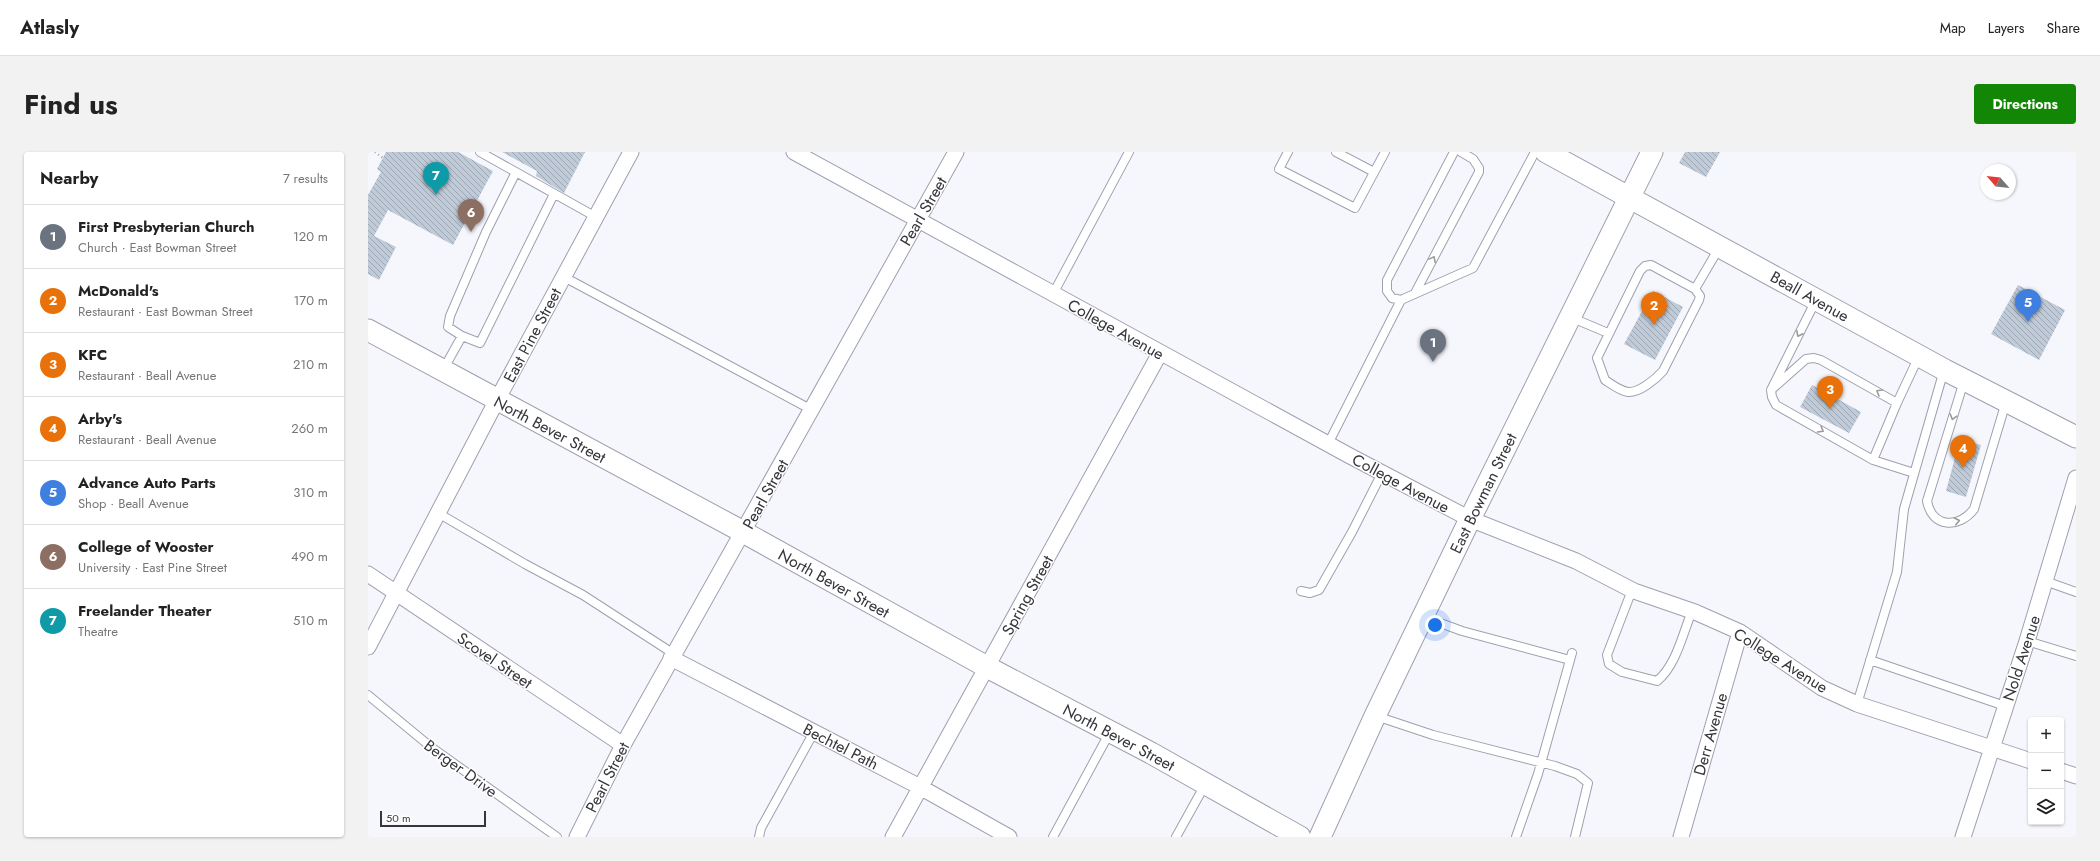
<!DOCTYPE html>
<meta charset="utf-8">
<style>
body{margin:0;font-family:Jost,sans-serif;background:#f2f2f2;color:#222}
.controls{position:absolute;right:12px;bottom:12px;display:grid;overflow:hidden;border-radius:4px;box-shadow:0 1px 3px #0004}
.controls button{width:36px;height:36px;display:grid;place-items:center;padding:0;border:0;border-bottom:1px solid #e0e0e0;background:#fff;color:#222;font:20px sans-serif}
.compass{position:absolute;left:1612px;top:12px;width:36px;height:36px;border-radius:50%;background:#fff;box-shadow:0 1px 3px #0004;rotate:298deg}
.scale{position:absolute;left:12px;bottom:10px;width:106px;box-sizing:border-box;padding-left:4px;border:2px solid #35353b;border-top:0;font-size:11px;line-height:14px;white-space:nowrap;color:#35353b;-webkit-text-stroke:3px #fff;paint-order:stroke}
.you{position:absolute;left:1067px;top:473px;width:14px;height:14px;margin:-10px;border:3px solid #fff;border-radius:50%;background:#1a73e8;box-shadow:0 0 0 6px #1a73e833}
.badge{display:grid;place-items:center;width:26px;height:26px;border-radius:50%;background:#128705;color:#fff;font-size:13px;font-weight:700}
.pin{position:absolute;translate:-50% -33px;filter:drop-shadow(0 1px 2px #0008)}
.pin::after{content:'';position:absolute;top:21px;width:14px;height:12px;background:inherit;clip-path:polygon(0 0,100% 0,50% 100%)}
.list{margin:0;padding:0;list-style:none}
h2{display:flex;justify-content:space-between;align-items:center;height:52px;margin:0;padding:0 16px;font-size:17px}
h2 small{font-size:13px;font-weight:400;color:#767676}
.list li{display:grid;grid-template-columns:26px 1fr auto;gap:12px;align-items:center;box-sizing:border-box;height:64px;padding:0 16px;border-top:1px solid #e0e0e0}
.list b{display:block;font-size:15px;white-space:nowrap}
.list p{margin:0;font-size:13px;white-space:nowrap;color:#767676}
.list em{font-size:13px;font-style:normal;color:#767676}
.icon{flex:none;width:22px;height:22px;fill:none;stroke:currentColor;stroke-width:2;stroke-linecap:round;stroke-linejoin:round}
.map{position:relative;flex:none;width:1708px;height:685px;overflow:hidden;border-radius:4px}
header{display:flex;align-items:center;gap:24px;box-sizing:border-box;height:56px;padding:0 20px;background:#fff;border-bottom:1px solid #e0e0e0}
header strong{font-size:19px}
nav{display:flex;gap:22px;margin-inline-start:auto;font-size:14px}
.intro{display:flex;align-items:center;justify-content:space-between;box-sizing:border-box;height:96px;padding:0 24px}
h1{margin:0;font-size:28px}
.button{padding:10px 18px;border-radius:4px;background:#128705;color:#fff;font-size:14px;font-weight:700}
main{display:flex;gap:24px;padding:0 24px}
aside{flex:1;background:#fff;border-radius:4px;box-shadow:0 1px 3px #0004}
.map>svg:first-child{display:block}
.building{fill:url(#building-back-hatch)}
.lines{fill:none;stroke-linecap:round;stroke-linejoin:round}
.lane-casing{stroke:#9fa0b0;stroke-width:10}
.street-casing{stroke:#9fa0b0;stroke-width:17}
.secondary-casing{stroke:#9fa0b0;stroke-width:23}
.path{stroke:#a6a6ac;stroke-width:2.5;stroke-dasharray:1 3;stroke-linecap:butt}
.lane{stroke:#fff;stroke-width:8}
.street{stroke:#fff;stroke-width:15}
.secondary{stroke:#fff;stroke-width:21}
.oneway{stroke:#9a9a9d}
.labels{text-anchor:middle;stroke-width:3;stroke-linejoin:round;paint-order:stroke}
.street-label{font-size:16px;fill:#35353b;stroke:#fff}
</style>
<header>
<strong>Atlasly</strong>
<nav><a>Map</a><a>Layers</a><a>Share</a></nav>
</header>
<div class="intro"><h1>Find us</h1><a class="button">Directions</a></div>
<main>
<aside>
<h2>Nearby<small>7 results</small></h2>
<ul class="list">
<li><span class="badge" style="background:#6b7280">1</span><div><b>First Presbyterian Church</b><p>Church · East Bowman Street</p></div><em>120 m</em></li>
<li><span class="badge" style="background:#e8710a">2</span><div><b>McDonald's</b><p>Restaurant · East Bowman Street</p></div><em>170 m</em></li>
<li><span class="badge" style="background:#e8710a">3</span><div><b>KFC</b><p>Restaurant · Beall Avenue</p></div><em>210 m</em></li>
<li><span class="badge" style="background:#e8710a">4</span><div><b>Arby's</b><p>Restaurant · Beall Avenue</p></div><em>260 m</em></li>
<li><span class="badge" style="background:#3f7fe0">5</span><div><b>Advance Auto Parts</b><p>Shop · Beall Avenue</p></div><em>310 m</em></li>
<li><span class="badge" style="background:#8d6e63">6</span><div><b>College of Wooster</b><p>University · East Pine Street</p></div><em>490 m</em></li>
<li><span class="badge" style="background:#0f9aa8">7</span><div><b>Freelander Theater</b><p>Theatre</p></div><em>510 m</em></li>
</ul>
</aside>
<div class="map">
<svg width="1708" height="685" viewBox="0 0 1708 685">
<defs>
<pattern id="building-back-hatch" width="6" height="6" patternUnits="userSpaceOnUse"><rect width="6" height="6" fill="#c0cbd9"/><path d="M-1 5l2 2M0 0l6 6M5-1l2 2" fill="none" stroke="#9da6b1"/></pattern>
</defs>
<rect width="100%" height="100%" fill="#f6f6fd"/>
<path class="building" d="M18,0H90L125,19L85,93L20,58L6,84L28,95L11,128L0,122V43L13,20L9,17Z
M134,0H217L196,41L168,24L169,19Z
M1317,0H1352L1338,25L1311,11Z
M1650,133L1697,158L1671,208L1623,182Z
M1285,139L1315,155L1287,208L1256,192Z
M1444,233L1493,260L1481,281L1432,255Z
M1592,287L1613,293L1598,345L1578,339Z"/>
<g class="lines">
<g class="lane-casing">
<path id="lane" d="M112,0L228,65
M920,0L911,17L987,56L1017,0
M968,0L1006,20
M1283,113L1327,137L1332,144L1331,148L1295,219C1288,227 1271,241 1260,240C1252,239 1243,232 1237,228L1229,206L1272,119L1277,114Z
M196,125L444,258
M1327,137L1351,96
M1047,141L1111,20V16L1105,7L1093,0
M685,142L761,0
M1033,148L1024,146L1019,139V128L1086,0
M1202,165L1240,181
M94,184L80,175L82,164L118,80L148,20
M75,218L94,184L112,191L186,42
M1596,229L1559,349C1564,376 1591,377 1606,357L1638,250
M1403,238L1438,207L1446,206L1453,208L1529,251L1505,308L1408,253L1404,245L1403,238L1448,148
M1529,251L1551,204
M960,292L1033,148L1105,116L1167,0
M1505,308L1546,321
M70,361L157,412L215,443L306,502
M1677,429L1708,440
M1264,438L1239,503L1241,512L1254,520L1289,529C1308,514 1315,481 1324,459
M933,439L942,441L951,438L984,380L1014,321
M1056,465L1094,479L1202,508
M1659,489L1708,504
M1502,508L1637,554
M0,543L63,595L189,685
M1489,552L1529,420L1536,357L1576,218
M1008,564L1065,583L1187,614L1209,622L1220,631L1207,685
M391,685L393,676L446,580
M685,685L742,580
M808,685L838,631
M1148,685L1170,622L1204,501"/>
</g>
<g class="street-casing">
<path id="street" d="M426,0L982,304L1102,367L1208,409L1266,439L1327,460L1372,480L1454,536L1489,552L1663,609
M0,422L255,593
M0,495L129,248L263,0
M303,506L552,635L641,685
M1693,619L1708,624
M209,685L255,593L588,0
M525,685L792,201
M1313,685L1372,480
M1595,685L1659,489L1708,326"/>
</g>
<g class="secondary-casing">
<path id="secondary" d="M1178,0L1577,218L1708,285
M0,178L366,375L619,515L783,601L932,685
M952,685L1007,564L1102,367L1284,0"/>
</g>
<path class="path" d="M7,0L15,6"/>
<use href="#lane" class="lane"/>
<use href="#street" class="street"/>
<use href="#secondary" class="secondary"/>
</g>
<defs><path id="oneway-chevron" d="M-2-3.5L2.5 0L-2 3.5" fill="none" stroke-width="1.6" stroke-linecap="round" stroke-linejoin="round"/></defs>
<g class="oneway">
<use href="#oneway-chevron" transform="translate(1065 107) rotate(-62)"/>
<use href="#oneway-chevron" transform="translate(1431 182) rotate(117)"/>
<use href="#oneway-chevron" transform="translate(1511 240) rotate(-150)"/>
<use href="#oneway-chevron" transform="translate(1585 265) rotate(107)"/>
<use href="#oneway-chevron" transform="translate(1453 278) rotate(30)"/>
<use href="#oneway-chevron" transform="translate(1589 369) rotate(-12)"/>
</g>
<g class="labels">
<g class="street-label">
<text transform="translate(555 59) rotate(-60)" y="6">Pearl Street</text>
<text transform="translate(1442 144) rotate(29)" y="6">Beall Avenue</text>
<text transform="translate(748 177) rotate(29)" y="6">College Avenue</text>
<text transform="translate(164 183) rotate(-62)" y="6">East Pine Street</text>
<text transform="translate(182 277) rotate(28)" y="6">North Bever Street</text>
<text transform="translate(1033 331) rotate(28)" y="6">College Avenue</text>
<text transform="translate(1115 341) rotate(-64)" y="6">East Bowman Street</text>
<text transform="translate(397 342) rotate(-61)" y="6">Pearl Street</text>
<text transform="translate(466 431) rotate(29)" y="6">North Bever Street</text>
<text transform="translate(659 443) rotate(-61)" y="6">Spring Street</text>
<text transform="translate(1653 506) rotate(-72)" y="6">Nold Avenue</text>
<text transform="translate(127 508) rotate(34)" y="6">Scovel Street</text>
<text transform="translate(1413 508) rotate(32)" y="6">College Avenue</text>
<text transform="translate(1342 582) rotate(-74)" y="6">Derr Avenue</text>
<text transform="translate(751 585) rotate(28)" y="6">North Bever Street</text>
<text transform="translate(473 594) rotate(27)" y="6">Bechtel Path</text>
<text transform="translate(93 616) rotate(36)" y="6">Berger Drive</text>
<text transform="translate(239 625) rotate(-63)" y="6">Pearl Street</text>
</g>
</g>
</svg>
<div class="controls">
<button>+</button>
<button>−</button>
<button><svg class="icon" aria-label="layers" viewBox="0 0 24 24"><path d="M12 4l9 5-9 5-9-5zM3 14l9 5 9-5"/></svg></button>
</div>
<svg class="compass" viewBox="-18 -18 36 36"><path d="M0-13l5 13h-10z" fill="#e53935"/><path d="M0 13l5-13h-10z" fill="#767676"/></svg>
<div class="scale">50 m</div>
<div class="you"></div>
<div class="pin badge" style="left:1065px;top:210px;background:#6b7280">1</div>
<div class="pin badge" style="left:1286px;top:173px;background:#e8710a">2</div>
<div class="pin badge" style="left:1462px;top:257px;background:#e8710a">3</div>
<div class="pin badge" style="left:1595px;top:316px;background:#e8710a">4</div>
<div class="pin badge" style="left:1660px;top:170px;background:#3f7fe0">5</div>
<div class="pin badge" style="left:103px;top:80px;background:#8d6e63">6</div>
<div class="pin badge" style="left:68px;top:43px;background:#0f9aa8">7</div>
</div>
</main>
